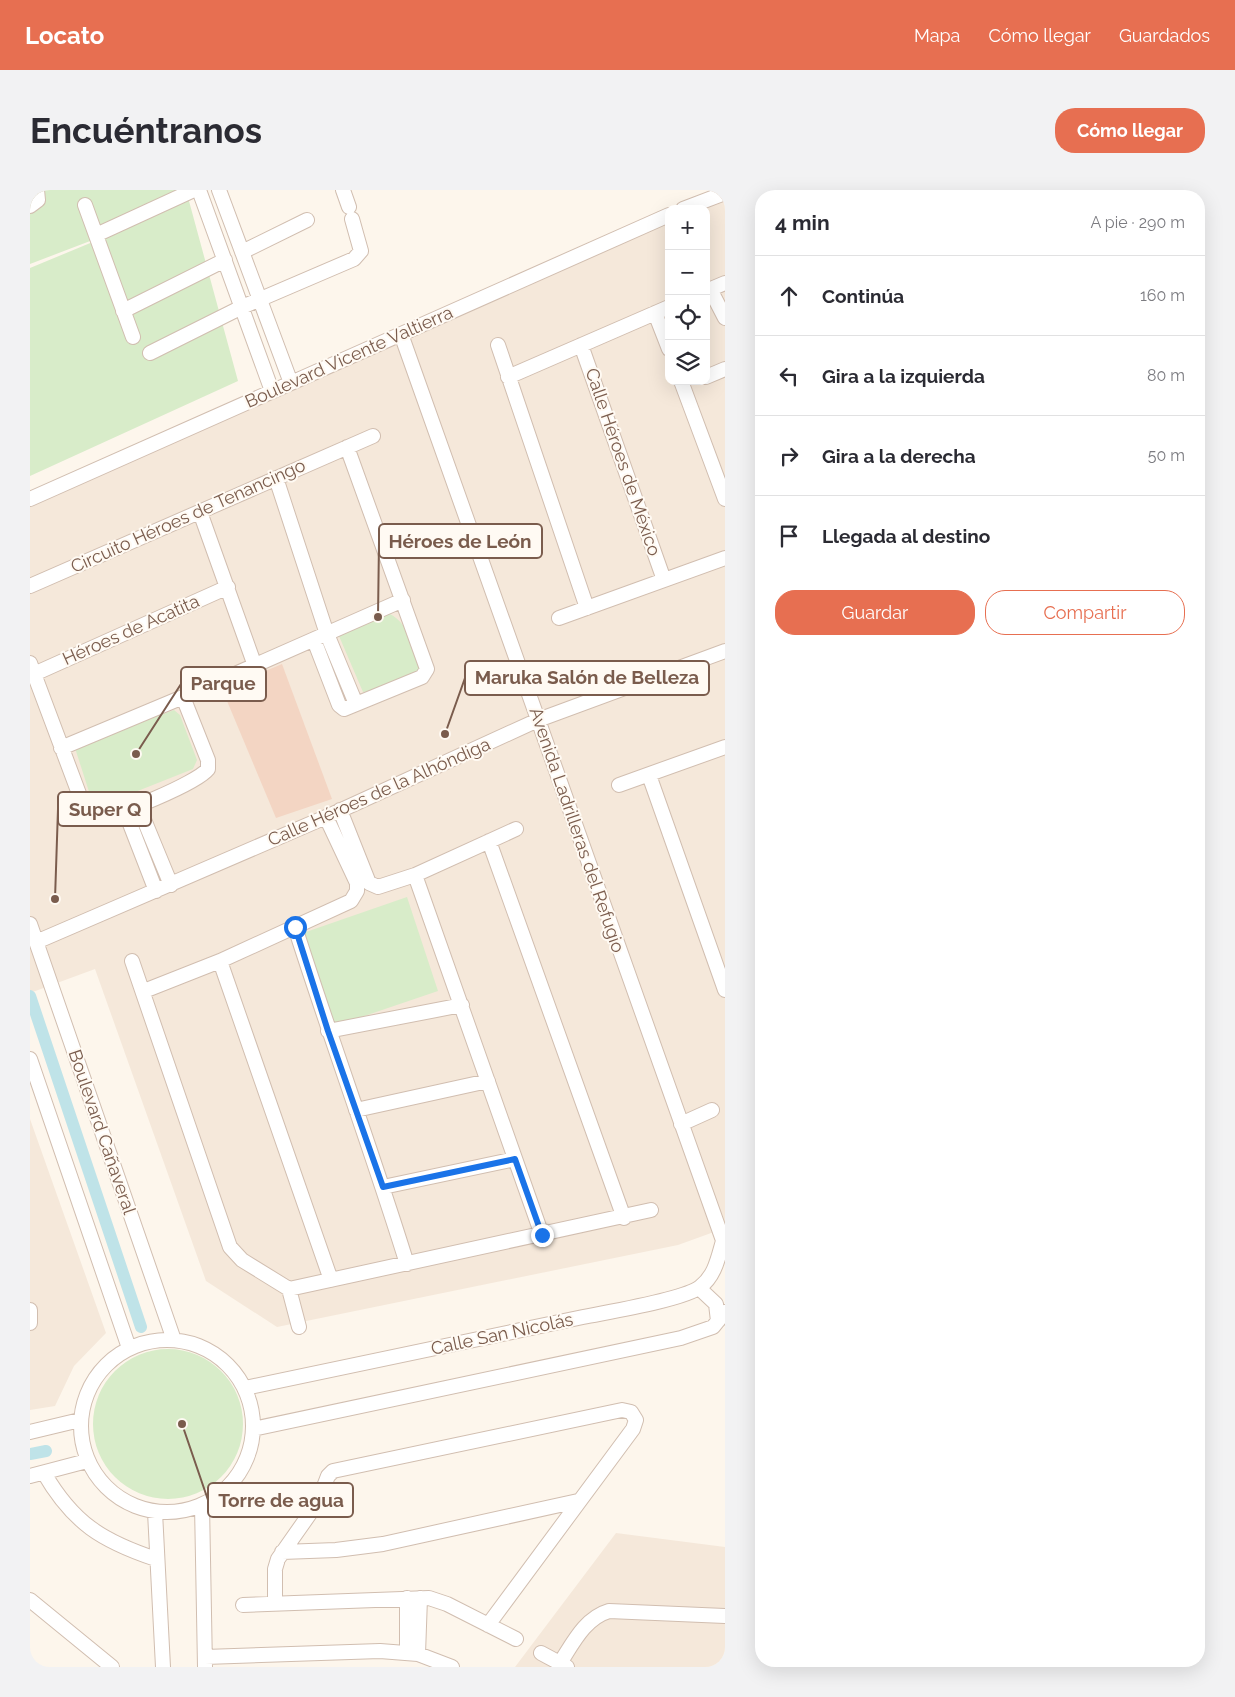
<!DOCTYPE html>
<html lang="es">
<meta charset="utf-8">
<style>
body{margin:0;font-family:Raleway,sans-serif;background:#f2f2f3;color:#2b2b33}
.controls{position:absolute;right:15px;top:15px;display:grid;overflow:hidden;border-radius:10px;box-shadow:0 5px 20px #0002}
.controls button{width:45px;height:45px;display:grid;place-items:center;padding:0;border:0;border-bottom:1px solid #e1e1e2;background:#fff;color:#2b2b33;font:25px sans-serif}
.stop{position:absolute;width:15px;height:15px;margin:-11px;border:4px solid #1a73e8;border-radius:50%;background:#fff}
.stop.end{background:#1a73e8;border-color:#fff;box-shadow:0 1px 5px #0008}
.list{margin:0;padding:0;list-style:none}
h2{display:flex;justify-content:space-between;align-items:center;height:65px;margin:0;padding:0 20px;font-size:21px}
h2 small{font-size:16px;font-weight:400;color:#7c7c81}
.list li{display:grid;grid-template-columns:32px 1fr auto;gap:15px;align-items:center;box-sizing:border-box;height:80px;padding:0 20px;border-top:1px solid #e1e1e2}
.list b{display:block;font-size:19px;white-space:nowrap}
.list em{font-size:16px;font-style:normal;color:#7c7c81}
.actions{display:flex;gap:10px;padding:15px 20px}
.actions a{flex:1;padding:11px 0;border:1px solid #e76f51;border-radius:20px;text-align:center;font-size:18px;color:#e76f51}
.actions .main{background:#e76f51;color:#fff}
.icon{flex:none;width:28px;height:28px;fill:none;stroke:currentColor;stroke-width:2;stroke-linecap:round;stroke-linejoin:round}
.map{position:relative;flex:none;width:695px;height:1477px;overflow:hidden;border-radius:20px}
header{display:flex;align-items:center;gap:30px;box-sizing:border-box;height:70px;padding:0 25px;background:#e76f51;color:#fff}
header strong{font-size:24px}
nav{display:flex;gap:28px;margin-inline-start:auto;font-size:18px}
.intro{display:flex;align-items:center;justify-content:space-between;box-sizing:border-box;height:120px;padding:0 30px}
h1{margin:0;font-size:35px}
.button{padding:12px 22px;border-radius:20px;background:#e76f51;color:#fff;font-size:18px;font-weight:700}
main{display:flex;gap:30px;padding:0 30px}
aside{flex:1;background:#fff;border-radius:20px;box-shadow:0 5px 20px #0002}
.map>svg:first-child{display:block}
.residential{fill:#f5e8da}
.green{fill:#d8ecc9}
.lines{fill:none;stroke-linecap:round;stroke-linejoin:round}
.canal{stroke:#bfe3e8;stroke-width:12}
.building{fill:#f3d5c3}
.minor-casing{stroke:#d1beb0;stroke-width:16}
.minor{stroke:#fff;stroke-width:14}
.route{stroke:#1a73e8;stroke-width:6}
.labels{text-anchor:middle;stroke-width:4;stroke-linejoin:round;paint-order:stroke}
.street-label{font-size:18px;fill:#7a5c4d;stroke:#fffaf3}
.leader{fill:none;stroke:#7a5c4d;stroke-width:2}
.callout-dot{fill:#7a5c4d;stroke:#fffaf3;stroke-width:2}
.callout{fill:#fffaf3;stroke:#7a5c4d;stroke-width:2}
.callout-label{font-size:19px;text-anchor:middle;font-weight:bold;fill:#7a5c4d}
</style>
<header>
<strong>Locato</strong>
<nav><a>Mapa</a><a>Cómo llegar</a><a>Guardados</a></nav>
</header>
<div class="intro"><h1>Encuéntranos</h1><a class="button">Cómo llegar</a></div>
<main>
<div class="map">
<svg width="695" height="1477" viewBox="0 0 695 1477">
<rect width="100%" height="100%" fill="#fdf6ec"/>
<path class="residential" d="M695,4V1038L648,1055L247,1137L176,1091L65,779L0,803V309L639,28V191H676V19H661Z
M0,929L76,1143L44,1176L25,1216L0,1220Z
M586,1343L695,1357V1477H485Z"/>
<path class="green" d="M0,0H156L208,191L0,286V78L123,27L0,74Z
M360,424C379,434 388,462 391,482L345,501L333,502L309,446Z
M144,520L150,525L167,570L163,579L70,616L62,611L45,558Z
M377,707L408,801L305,836L273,743Z
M63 1234a75 75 0 1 1 150 0a75 75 0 1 1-150 0Z"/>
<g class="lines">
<path class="canal" d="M0,806L111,1137
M0,1264L16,1261"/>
</g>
<path class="building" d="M252,474L302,609L246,628L192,499Z"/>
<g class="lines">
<g class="minor-casing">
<path id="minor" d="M169,0L242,201
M189,0L261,193
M313,0L319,17
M55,15L103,147
M0,16L8,10L7,0
M653,19L695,3
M66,45L164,0
M212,62L277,30
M680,99L695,128
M676,101L695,93
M93,121L195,70
M625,123L639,159
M371,144L695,1056
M468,155L557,418
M551,155L634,390
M120,163L212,117L324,69L331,61L322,29
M478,187L639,117
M676,187L695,179
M651,191L695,309
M246,288L297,444L326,514
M0,309L639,25
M170,322L225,476
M0,396L343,246
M529,428L695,368
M284,450L309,515L314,519L392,487L397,479L317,257
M0,473L54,617L66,628C86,627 167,593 178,579V570L153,507
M4,484L198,397
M31,558L153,507L373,410
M619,585L695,800
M589,595L695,557
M108,615L141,695
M310,620L339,693L348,697L385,685L486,639
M95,621L126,701
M459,651L594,1028
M385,685L512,1045
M0,734L144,1150
M265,737C301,850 342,961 377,1074
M6,752L296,627L508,530L695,461
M102,771L200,1057L212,1070L259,1099L269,1137
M190,771L301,1090
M114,801L190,771L321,711L327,701V693L296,627
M298,841L432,815
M0,869L99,1158
M326,920L458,891
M651,934L682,920
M353,997L485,969
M669,1098L686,1114L688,1131
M259,1099L621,1020
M0,1120V1133
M51 1236a86 86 0 1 1 172 0a86 86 0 1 1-172 0Z
M215,1198C327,1174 440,1151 553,1127C577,1122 653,1110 670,1097C685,1086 688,1068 693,1051
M223,1239L651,1148L683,1137L695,1122
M0,1242L50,1230
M14,1283C43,1333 72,1351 126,1369
M0,1286L57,1271
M172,1315L175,1477
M125,1322L133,1477
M252,1362L306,1360L353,1354L548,1311
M0,1410L82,1477
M245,1413V1379L248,1369L288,1312L298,1286L303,1281L592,1220L601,1222L606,1230L603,1239L458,1435
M213,1415L399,1408L417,1414L486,1449
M377,1463V1408
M511,1463L537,1477
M388,1464L390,1408
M175,1467L350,1461L388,1464L422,1477
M530,1473C543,1453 555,1428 579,1421L695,1426"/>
</g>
<use href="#minor" class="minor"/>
</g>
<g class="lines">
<path class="route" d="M265,737L298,841L353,997L485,969L512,1045"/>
</g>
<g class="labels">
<g class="street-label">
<text transform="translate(319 167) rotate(-24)" y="6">Boulevard Vicente Valtierra</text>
<text transform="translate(593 272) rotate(71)" y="6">Calle Héroes de México</text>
<text transform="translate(158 326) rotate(-24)" y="6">Circuito Héroes de Tenancingo</text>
<text transform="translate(101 440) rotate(-24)" y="6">Héroes de Acatita</text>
<text transform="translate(349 602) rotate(-24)" y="6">Calle Héroes de la Alhóndiga</text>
<text transform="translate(547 640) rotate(71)" y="6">Avenida Ladrilleras del Refugio</text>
<text transform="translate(72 942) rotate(71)" y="6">Boulevard Cañaveral</text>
<text transform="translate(472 1144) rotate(-12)" y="6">Calle San Nicolás</text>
</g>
</g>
<path class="leader" d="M348 427L349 351M415 544L435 488M106 564L151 494M25 709L28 619M152 1234L178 1310"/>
<g class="callout-dot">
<circle cx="348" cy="427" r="5"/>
<circle cx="415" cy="544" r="5"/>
<circle cx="106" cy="564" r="5"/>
<circle cx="25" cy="709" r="5"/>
<circle cx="152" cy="1234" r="5"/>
</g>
<g class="callout">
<rect x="349" y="334" width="163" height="34" rx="5"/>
<rect x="435" y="471" width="244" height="34" rx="5"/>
<rect x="151" y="477" width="85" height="34" rx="5"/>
<rect x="28" y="602" width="93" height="34" rx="5"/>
<rect x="178" y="1293" width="145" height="34" rx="5"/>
</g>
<g class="callout-label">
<text x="430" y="358">Héroes de León</text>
<text x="557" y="494">Maruka Salón de Belleza</text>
<text x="193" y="500">Parque</text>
<text x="75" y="626">Super Q</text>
<text x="251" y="1317">Torre de agua</text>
</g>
</svg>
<div class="controls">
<button>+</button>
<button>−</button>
<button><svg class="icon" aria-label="locate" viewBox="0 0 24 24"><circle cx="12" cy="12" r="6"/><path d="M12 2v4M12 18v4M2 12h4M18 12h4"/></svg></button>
<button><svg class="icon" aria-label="layers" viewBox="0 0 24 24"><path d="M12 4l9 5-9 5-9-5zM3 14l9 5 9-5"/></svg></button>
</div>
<div class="stop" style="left:265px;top:737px"></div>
<div class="stop end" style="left:512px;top:1045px"></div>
</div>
<aside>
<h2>4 min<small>A pie · 290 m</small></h2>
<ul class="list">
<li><svg class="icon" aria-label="ahead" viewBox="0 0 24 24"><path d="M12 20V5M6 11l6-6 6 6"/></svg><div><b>Continúa</b></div><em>160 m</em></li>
<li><svg class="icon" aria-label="left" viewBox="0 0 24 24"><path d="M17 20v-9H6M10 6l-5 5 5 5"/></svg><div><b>Gira a la izquierda</b></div><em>80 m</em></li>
<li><svg class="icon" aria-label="right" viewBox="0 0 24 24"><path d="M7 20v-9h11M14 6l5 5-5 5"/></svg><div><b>Gira a la derecha</b></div><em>50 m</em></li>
<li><svg class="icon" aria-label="arrive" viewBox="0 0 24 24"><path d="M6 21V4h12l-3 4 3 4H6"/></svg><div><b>Llegada al destino</b></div></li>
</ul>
<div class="actions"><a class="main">Guardar</a><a>Compartir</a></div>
</aside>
</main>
